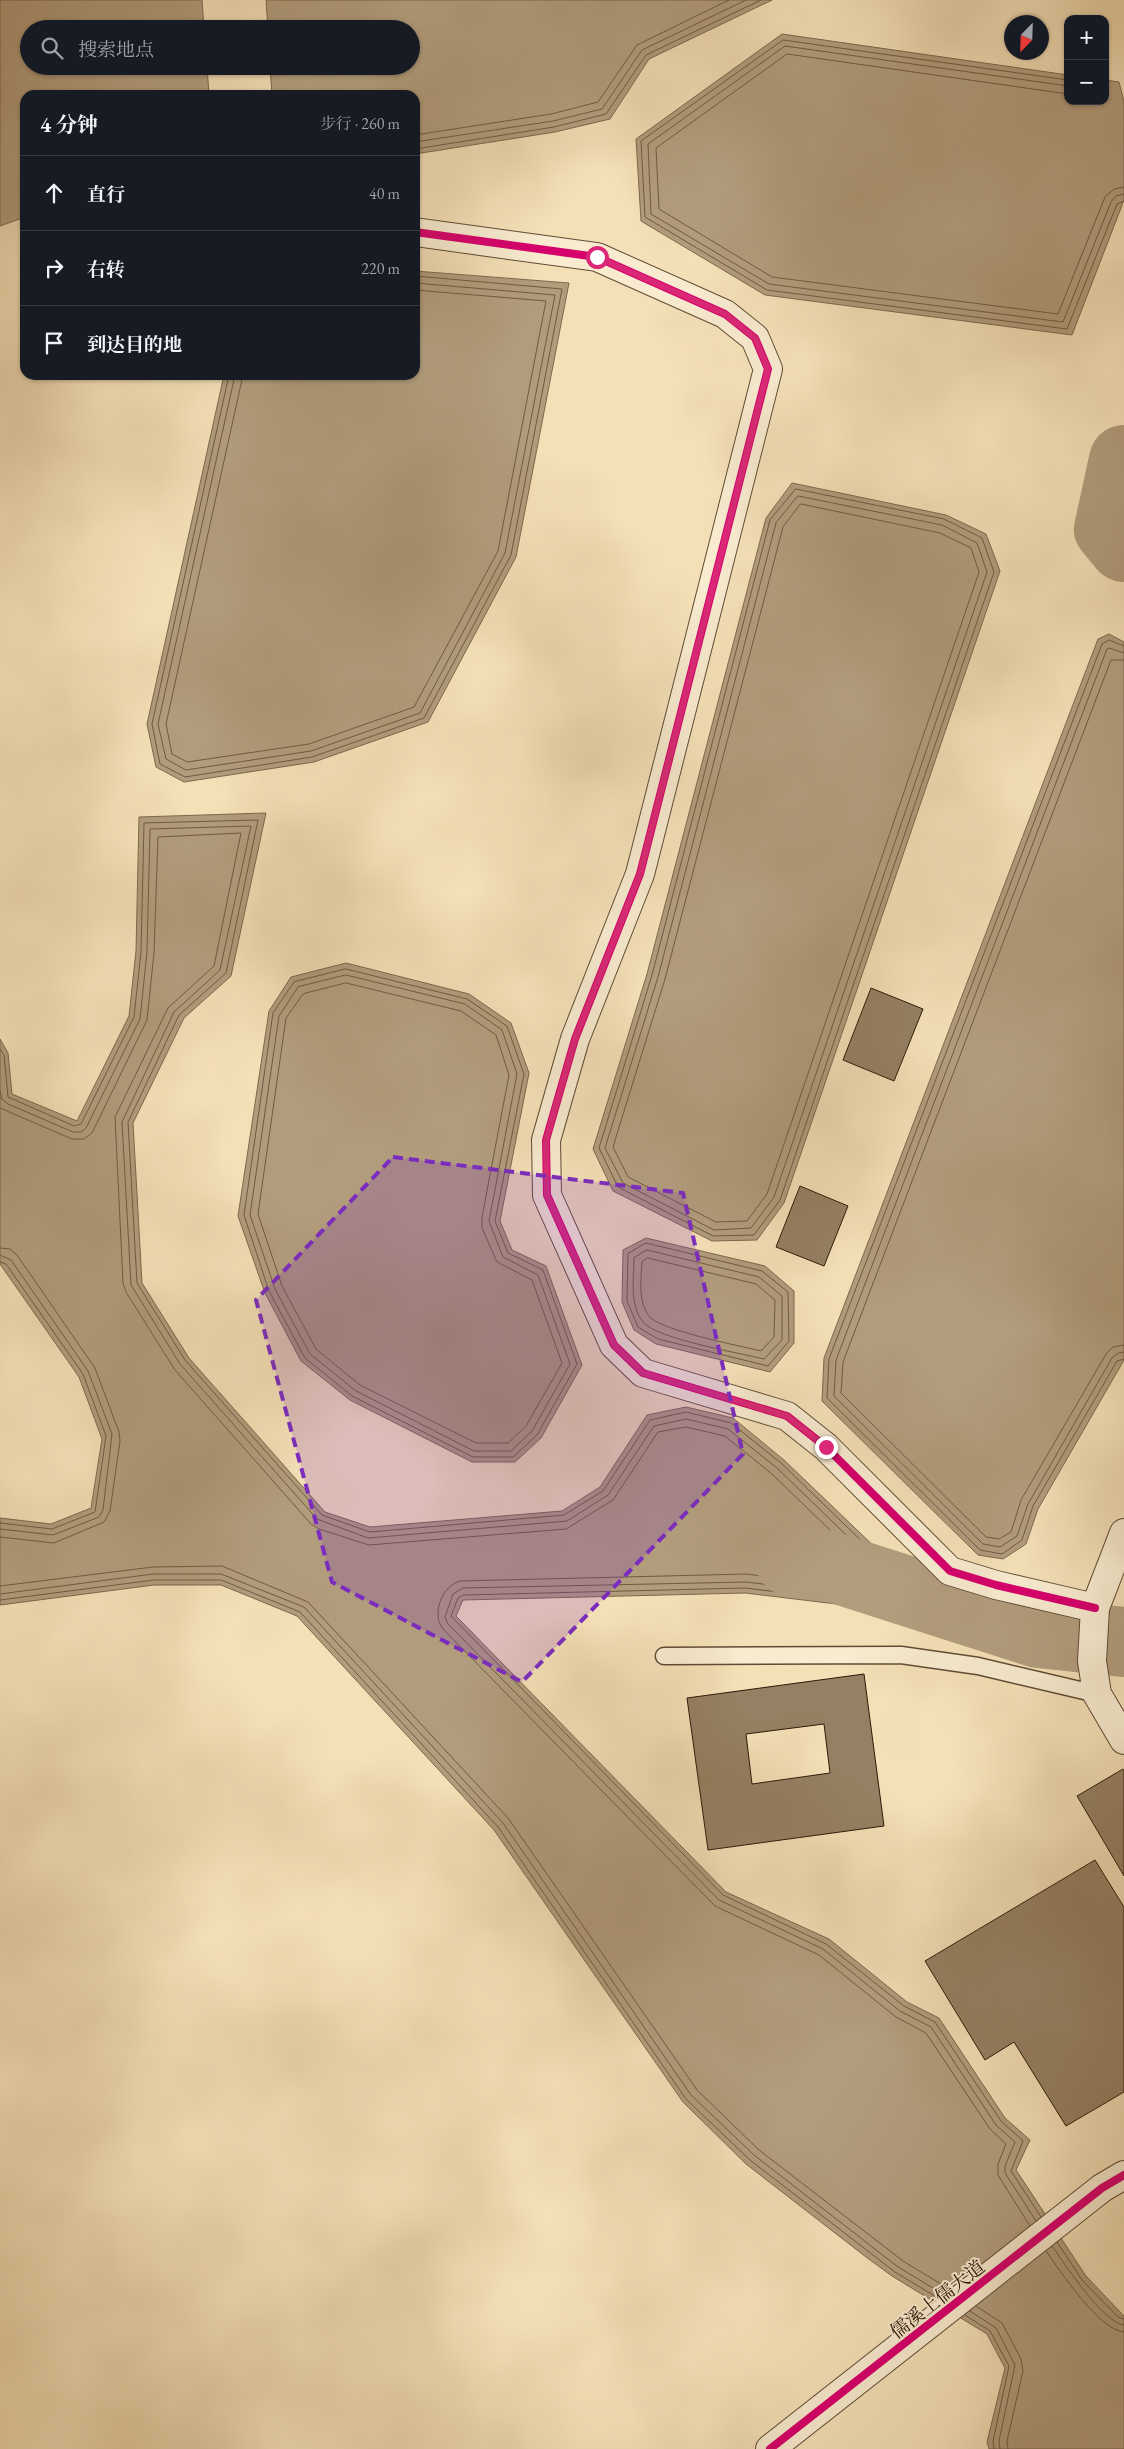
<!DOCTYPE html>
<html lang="zh">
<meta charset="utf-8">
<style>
body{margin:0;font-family:"EB Garamond","Noto Serif SC",serif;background:#242831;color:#f1f3f6}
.controls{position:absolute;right:15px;top:15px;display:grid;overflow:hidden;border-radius:10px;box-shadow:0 1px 4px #0004}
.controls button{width:45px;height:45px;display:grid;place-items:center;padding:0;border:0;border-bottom:1px solid #363941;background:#171b24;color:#f1f3f6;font:25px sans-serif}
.compass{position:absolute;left:1004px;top:15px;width:45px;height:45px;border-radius:50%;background:#171b24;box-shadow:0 1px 4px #0004;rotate:203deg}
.stop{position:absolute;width:15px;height:15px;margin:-11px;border:4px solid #db2777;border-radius:50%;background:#fff}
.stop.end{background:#db2777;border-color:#fff;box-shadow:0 1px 5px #0008}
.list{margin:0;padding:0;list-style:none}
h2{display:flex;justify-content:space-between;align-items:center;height:65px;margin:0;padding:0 20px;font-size:21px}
h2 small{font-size:16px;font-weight:400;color:#9ea1a6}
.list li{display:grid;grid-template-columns:32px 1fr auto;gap:15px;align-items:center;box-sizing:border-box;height:75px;padding:0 20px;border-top:1px solid #363941}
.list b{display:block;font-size:19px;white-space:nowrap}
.list em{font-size:16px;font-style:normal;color:#9ea1a6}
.icon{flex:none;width:28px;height:28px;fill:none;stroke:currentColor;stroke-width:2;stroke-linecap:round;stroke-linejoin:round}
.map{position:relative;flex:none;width:1124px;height:2449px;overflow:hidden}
.search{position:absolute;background:#171b24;box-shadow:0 1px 4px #0004;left:20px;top:20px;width:400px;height:55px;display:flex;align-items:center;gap:12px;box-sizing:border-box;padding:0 18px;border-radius:28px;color:#9ea1a6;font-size:19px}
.panel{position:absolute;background:#171b24;box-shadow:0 1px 4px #0004;left:20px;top:90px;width:400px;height:290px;border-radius:15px}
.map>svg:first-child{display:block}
.water{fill:#b19c7c;stroke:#7d674e}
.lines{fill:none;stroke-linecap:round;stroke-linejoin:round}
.shore{stroke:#705a42;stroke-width:1}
.river{stroke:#b19c7c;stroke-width:70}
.building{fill:#958063;stroke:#2e1809;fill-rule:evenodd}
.lane-casing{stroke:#604a34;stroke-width:19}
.street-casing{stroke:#604a34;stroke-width:30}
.lane{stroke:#f8ebd0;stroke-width:16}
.street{stroke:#f8ebd0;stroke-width:28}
.cycleway-casing{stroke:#f8ebd0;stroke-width:11}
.cycleway{stroke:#d6006c;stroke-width:8}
.route{stroke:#db2777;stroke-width:6}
.marked{fill:#7b2cbf;fill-opacity:0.2;stroke:#7b2cbf;stroke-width:4;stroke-dasharray:10 6;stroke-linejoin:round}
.labels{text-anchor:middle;stroke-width:4;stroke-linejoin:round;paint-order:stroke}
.street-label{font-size:19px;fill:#2e1809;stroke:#f8ebd0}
</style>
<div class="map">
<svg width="1124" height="2449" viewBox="0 0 1124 2449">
<rect width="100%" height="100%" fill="#f4e0b7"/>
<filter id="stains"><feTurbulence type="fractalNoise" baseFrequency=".004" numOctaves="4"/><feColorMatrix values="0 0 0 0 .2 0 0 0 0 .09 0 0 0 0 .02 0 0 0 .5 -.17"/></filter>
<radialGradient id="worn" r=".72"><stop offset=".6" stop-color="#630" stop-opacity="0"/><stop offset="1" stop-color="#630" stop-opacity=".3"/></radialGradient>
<path class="water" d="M0,0H202L204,29H29V66H207L209,95H25V217L0,226Z
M266,0H772L649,59L610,119L555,132L415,154V95H272L270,66H411V29H268Z
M782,34L1068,75V101H1105V80L1119,82L1124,102V200L1072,335L765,295L641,221L636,139Z
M415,271L569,283L516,557L428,722L314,762L184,782L156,767L147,724L224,375H415Z
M792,483L946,515L986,534L1000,571L784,1203L757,1240L712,1241L613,1191L593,1149L647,974L766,518Z
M1109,634L1124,642V1360L1038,1509L1026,1544L1003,1559L978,1555L822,1401L824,1358L1098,639Z
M266,813L231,976L184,1018L133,1123L142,1283L189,1358L325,1512L370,1527L562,1511L600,1487L647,1415L686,1407L733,1418L784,1460L880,1552L886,1610L745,1593L463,1600L456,1616L726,1892L829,1939L907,2002L939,2018L1005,2118L1030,2140L1016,2170L1086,2276L1124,2316V2449H989L987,2442L1005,2368L987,2334L892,2276L866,2257L746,2164L683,2102L494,1830L297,1616L221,1585H154L0,1605V1518L51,1524L91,1508L102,1439L79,1377L0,1264V1039L8,1053L12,1094L77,1121L129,1016L136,951L139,817Z
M346,963L469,994L511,1023L529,1073L500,1221L512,1250L546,1266L582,1365L541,1438L515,1462H472L350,1400L301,1361L265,1293L238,1216L269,1011L291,977Z
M646,1238L765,1266L794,1291V1343L770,1372L656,1344L634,1330L622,1302L623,1250Z"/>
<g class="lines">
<path class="shore" d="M1068,80L783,40L641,141L645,217L767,290L1067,329L1117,204L1124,201
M1068,86L785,46L648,144L651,214L769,284L1063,322L1111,202L1116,196L1124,194
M1068,94L787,54L656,148L659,209L772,277L1058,314L1105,197L1114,189L1124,187
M415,135L551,114L598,102L637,45L729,0
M415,142L553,121L602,109L642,50L746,0
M415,149L554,127L606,114L646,55L761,0
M229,375L152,724L160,764L185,777L312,757L424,718L511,555L562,289L415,276
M235,375L158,724L166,759L186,770L311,751L420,713L505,553L555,295L415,283
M243,375L166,724L172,754L187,762L309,744L414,707L498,551L546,301L415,290
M796,489L944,519L982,538L994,572L780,1200L754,1235L713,1236L618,1187L599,1148L652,975L770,520Z
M798,496L942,525L977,543L987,572L774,1197L751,1228L714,1230L623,1183L605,1148L658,977L776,523Z
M801,504L940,533L971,548L979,572L767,1194L747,1221L716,1222L628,1177L613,1147L665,979L783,527Z
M1124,646L1109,640L1102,644L829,1359L827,1398L980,1550L1002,1554L1022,1540L1033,1506L1117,1361L1124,1359
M1124,653L1109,648L1107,649L836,1360L834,1396L983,1544L1000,1547L1017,1536L1028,1504L1112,1358L1118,1353L1124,1352
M1124,660H1111L843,1362L841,1393L986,1537L999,1539L1011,1532L1021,1500L1106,1354L1113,1347L1124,1345
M346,969L467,999L507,1026L524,1074L495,1221L508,1253L543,1270L577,1364L537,1435L513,1457H473L352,1396L305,1358L269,1291L244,1215L273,1013L294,982Z
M346,975L465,1004L502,1030L517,1074L489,1221L503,1257L538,1275L570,1364L532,1431L511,1451H474L356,1391L310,1354L275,1289L250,1215L279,1016L298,987Z
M346,983L461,1011L496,1035L509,1075L482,1217V1228L497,1262L532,1280L562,1363L526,1426L508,1443H476L360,1385L316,1349L282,1286L258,1214L286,1018L303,994Z
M0,1049L4,1055L8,1097L74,1126L81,1124L134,1017L141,952L144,823L258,820L226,973L179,1015L128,1122L137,1283L185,1360L322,1515L370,1532L564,1515L603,1491L650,1420L686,1412L731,1423L781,1463L875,1554L880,1601L878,1604L745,1588L463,1595L458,1598L451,1616L723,1895L826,1944L904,2006L935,2022L1001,2121L1023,2141L1011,2171L1041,2217
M0,1091L2,1099L8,1104L73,1132H81L86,1128L140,1019L147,952L150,829L251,826L220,970L174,1012L122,1122L131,1285L180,1364L317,1519L368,1538L567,1521L608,1495L654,1426L686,1419L728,1429L777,1468L869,1557L873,1594L871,1597L746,1582L463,1588L453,1594L445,1617L448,1624L719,1900L823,1949L900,2011L931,2027L996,2125L1015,2142L1005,2166V2173L1036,2221
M0,1108L72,1139H84L92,1133L147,1020L154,953L158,837L241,833L214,966L168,1008L115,1117L123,1283L126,1292L175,1370L311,1524L319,1529L369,1545L566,1529L613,1500L658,1432L686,1427L725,1436L772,1474L862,1561L865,1586L863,1588L746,1574L460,1581C442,1586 431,1614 443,1629L715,1906L819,1955L896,2017L926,2033L990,2129L1006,2144L998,2164V2175L1030,2226
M646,1243L762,1271L788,1292L789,1341L768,1366L658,1339L638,1327L627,1301L628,1254Z
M0,1248L10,1249L17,1255L95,1368L119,1432L120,1441L110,1511L104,1522L54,1543L0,1537
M647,1250L759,1277L782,1296V1340L764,1359C740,1353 657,1339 643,1322C629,1305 634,1278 634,1258Z
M0,1255L11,1260L88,1371L112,1434L103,1510L99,1517L53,1535L0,1529
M648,1258L756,1284L775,1300L774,1337L761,1351C741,1346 657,1330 648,1315C638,1299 641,1280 642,1262Z
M0,1262L6,1264L83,1374L106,1436L95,1512L52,1529L0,1523
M0,1586L153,1567L222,1566L308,1602L508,1818L697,2090L759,2150L903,2261L949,2289
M0,1594L153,1574H221L304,1607L503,1823L691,2095L754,2155L898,2267L943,2294
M0,1600L154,1580H221L300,1612L498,1827L686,2099L750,2160L895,2272L938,2298
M1057,2242L1082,2280L1118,2317L1124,2319
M1052,2246C1064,2263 1104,2324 1124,2325
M1046,2251C1060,2271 1100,2331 1124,2332
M976,2306L1002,2323L1021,2359L1023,2371L1007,2441L1008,2449
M970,2311L996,2328L1015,2365L999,2441L1000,2449
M965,2315L990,2331L1009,2366L993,2441L994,2449"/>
<path class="river" d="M1124,460L1109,529L1124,547
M790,1561L826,1565L1038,1633L1124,1642"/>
</g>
<path class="building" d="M871,988L923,1009L894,1081L843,1060Z
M800,1186L848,1206L824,1266L776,1247Z
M864,1674L884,1826L708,1850L687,1698ZM824,1724L830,1773L752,1784L746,1734Z
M1123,1769L1124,1771V1876L1077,1796Z
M1095,1860L1124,1907V2092L1066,2126L1014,2042L985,2060L925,1961Z"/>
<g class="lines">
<g class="lane-casing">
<path id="lane" d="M664,1656L901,1655L978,1666L1097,1694"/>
</g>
<g class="street-casing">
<path id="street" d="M415,232L597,257L725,314L755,338L768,369L640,874L575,1039L546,1140L547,1195L614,1345L643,1373L787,1416L826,1447L950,1571L996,1585L1095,1608
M1124,1533L1095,1608L1092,1661L1097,1694L1124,1740
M770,2449L1102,2188L1124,2175"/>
</g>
<use href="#lane" class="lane"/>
<use href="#street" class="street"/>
<g class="cycleway-casing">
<path id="cycleway" d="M415,232L597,257L725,314L755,338L768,369L640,874L575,1039L546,1140L547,1195L614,1345L643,1373L787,1416L826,1447L950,1571L996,1585L1095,1608
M770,2449L1102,2188L1124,2175"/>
</g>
<use href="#cycleway" class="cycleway"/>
</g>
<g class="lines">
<path class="route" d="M597,257L725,314L755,338L768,369L640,874L575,1039L546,1140L547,1195L614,1345L643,1373L787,1416L826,1447"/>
</g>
<path class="marked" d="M393,1157L683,1193L743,1454L522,1682L332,1582L256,1300Z"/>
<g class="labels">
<g class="street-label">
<text transform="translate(937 2299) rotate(-38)" y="7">儒溪上儒大道</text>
</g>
</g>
<rect width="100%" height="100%" filter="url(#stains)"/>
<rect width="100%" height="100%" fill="url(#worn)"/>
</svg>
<div class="controls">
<button>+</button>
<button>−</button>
</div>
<svg class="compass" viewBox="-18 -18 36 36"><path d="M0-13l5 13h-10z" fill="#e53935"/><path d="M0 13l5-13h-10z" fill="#9ea1a6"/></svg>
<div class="stop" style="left:597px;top:257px"></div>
<div class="stop end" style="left:826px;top:1447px"></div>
<div class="search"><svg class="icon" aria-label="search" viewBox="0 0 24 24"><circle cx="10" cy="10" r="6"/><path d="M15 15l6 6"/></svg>搜索地点</div>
<section class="panel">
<h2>4 分钟<small>步行 · 260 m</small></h2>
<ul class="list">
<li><svg class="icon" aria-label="ahead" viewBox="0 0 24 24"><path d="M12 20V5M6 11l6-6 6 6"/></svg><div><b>直行</b></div><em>40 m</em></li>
<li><svg class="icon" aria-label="right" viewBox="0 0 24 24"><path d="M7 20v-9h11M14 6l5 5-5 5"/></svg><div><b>右转</b></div><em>220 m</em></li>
<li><svg class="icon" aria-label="arrive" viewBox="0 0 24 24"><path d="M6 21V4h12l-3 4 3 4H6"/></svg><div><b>到达目的地</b></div></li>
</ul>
</section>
</div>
